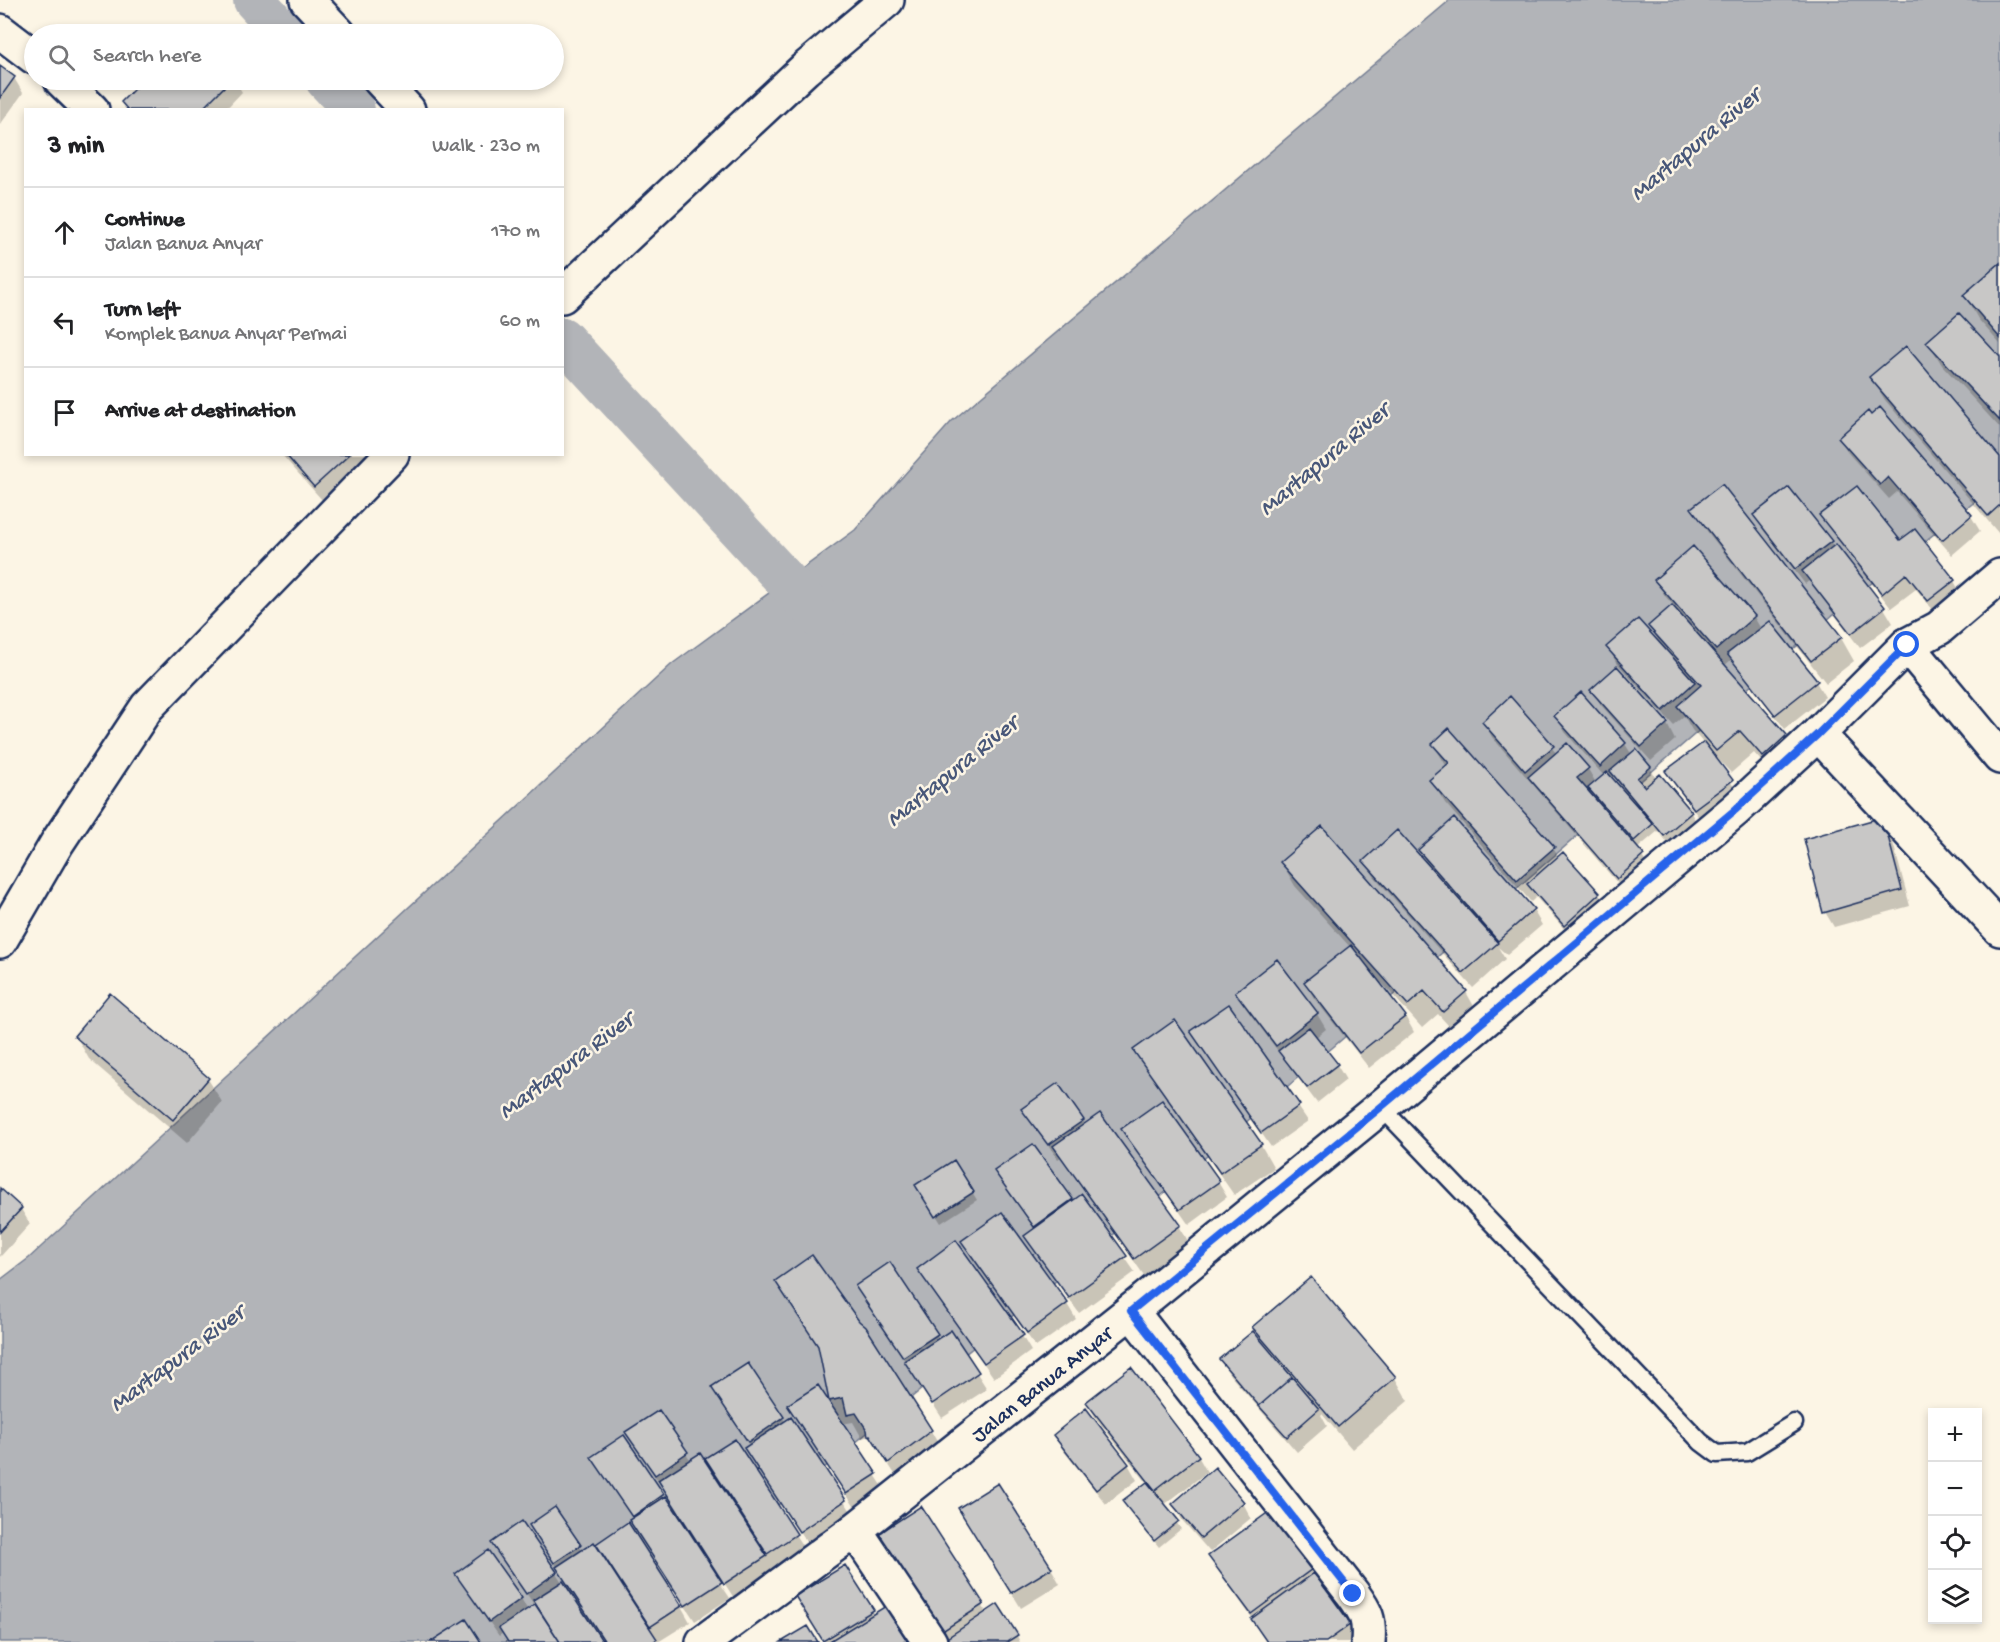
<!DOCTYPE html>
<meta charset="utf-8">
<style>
body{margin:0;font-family:"Gochi Hand",sans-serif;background:#f2f2f2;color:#202124}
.controls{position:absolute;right:18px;bottom:18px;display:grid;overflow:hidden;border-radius:0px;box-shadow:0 3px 9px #0003}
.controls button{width:54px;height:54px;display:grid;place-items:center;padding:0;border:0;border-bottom:2px solid #e0e0e0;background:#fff;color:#202124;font:30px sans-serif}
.stop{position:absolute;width:18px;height:18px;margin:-14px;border:4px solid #2563eb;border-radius:50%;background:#fff}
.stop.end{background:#2563eb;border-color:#fff;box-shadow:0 2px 6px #0008}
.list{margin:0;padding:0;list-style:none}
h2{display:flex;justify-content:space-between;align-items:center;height:78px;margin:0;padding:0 24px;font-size:26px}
h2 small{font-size:20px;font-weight:400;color:#757577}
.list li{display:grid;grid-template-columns:39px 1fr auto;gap:18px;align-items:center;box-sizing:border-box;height:90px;padding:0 24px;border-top:2px solid #e0e0e0}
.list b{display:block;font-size:22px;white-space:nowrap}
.list p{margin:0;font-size:20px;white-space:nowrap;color:#757577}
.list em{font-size:20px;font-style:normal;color:#757577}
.icon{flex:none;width:33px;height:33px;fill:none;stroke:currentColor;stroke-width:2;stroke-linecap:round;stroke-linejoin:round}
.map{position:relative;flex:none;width:2000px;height:1642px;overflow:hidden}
.search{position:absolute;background:#fff;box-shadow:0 3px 9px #0003;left:24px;top:24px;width:540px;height:66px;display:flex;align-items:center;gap:15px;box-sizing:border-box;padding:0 21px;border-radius:33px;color:#757577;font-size:22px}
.panel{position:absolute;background:#fff;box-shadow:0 3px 9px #0003;left:24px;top:108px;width:540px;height:348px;border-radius:0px}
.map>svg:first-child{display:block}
.water{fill:#b2b4b8;stroke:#767f94;stroke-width:1.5}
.shadow{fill:#0003;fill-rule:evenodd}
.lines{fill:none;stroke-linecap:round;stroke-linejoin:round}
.canal{stroke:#b2b4b8;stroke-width:42}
.building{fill:#c8c7c6;stroke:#1b2f5e;stroke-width:1.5}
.service-casing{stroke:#1b2f5e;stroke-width:21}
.minor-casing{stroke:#1b2f5e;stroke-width:38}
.tertiary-casing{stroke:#1b2f5e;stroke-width:38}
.service{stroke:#fcf5e5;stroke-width:16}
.minor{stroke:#fcf5e5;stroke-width:33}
.tertiary{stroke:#fcf5e5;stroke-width:33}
.route{stroke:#2563eb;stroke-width:8}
.labels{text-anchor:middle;stroke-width:5;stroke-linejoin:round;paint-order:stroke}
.street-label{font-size:22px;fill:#1b2f5e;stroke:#fcf5e5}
.water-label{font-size:24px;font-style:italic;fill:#485779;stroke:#fcf5e5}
</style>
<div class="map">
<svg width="2000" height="1642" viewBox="0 0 2000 1642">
<rect width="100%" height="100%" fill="#fcf5e5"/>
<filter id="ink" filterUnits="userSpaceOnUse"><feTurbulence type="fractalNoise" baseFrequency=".0167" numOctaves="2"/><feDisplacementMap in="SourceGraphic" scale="12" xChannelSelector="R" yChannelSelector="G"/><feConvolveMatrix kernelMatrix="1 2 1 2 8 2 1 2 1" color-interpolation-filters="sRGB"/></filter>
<g filter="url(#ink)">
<path class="water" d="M1450,0H2000V482L1849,601L1155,1201L608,1642H0V1280L29,1258L672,664L855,530L952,421Z"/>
<path class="shadow" d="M0,68L14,78L23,93L0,125Z
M145,80H235L242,92L225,110H127L123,103Z
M2000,265V344L1978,319L1965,296Z
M1928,342L2000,359V428L1942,365Z
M1871,377L2000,460V535L1885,400Z
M1880,409L1971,516L1980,531L1952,555L1897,492L1889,499L1849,454L1840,439Z
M281,454H365L369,461L323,501Z
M1693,508L1841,638L1854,661L1826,683L1707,531Z
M1755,515L1830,542L1884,608L1893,623L1860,648L1809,581L1805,584L1764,531Z
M1821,515L1900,543L1954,581L1962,596L1938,616L1916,589L1891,608L1830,530Z
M1693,548L1754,617L1761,629L1816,682L1825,697L1785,729L1732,659L1724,666L1785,736L1799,759L1777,779L1754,753L1731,773L1718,759L1716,761L1741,797L1704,824L1676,787L1667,772L1704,744L1692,730L1684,716L1673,725L1616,662L1608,647L1659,642L1650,626L1673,605L1665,596L1656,580Z
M1617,668L1667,724L1675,740L1651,761L1601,705L1592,690Z
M1581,694L1625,744L1632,755L1650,767L1656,779L1660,776L1691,813L1700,828L1674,850L1658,831L1637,849L1652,872L1626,893L1492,737L1484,722L1510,699L1557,754L1588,769L1596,783L1604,776L1565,732L1556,716ZM1615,776L1623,790L1611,779ZM1591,790L1598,802L1587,792Z
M1433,744L1553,848L1559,858L1599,894L1607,909L1574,940L1536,897L1531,902L1445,803L1431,780L1447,767Z
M1882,819L1891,835L1910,906L1834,927L1825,912Z
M1420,851L1533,910L1542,925L1507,955L1498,947L1505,959L1473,988L1374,876L1365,861L1427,864Z
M1282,863L1466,992L1479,1015L1457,1035L1438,1014L1422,1028L1382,983L1380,985L1405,1016L1414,1032L1369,1068L1314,998L1305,982L1351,948L1295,886Z
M1276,961L1317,1014L1326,1029L1315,1038L1337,1065L1346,1080L1317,1103L1245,1007L1237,992Z
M111,995L208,1079L222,1102L187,1143L89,1059L76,1036Z
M1229,1006L1308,1121L1271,1147L1192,1032Z
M1135,1050L1261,1145L1274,1168L1234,1195L1149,1073Z
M1023,1109L1082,1120L1179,1226L1193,1249L1148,1281L1061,1157L1058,1159Z
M1132,1144L1218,1182L1227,1197L1189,1225Z
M1033,1146L1073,1202L1082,1196L1135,1272L1079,1313L1035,1252L1026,1237L1035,1230L996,1172Z
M954,1162L977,1200L941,1223L917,1185Z
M0,1190L21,1209L30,1224L0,1257Z
M1002,1214L1067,1304L1076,1319L1036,1347L971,1257L963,1242Z
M919,1269L1022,1336L1031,1351L994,1378L928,1284Z
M777,1282L931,1431L944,1454L902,1485L870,1436L862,1438L853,1422L842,1424L885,1490L856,1509L798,1421L834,1408L830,1401L821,1350Z
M866,1301L937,1335L939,1339L951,1332L987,1389L942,1418Z
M1254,1327L1395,1378L1408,1401L1352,1449L1322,1414L1321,1415L1327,1426L1297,1452L1230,1375L1221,1360L1264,1345Z
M748,1365L786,1423L791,1419L854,1516L809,1546L754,1464L746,1449L750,1446L713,1388Z
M1087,1403L1198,1456L1207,1472L1164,1505L1181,1529L1159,1547L1128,1509L1148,1484L1096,1418Z
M627,1433L686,1453L691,1461H704L735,1441L805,1550L775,1572L734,1598Z
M1055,1435L1128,1464L1137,1480L1106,1504L1063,1450Z
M623,1437L730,1598L695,1621L639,1536L631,1521L633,1519L602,1472Z
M1243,1503L1251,1518L1210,1552L1182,1520L1174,1504Z
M920,1508L987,1613L1017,1636L1020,1642H943Z
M1269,1513L1350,1625L1359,1640L1356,1642H1267L1253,1619L1219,1572L1210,1557Z
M969,1524L1051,1568L1060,1584L1021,1608Z
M535,1533L579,1546L583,1551L611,1572L613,1570L681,1606L690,1622L658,1642H606Z
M502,1558L556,1573L602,1642H505L507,1640L503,1633L499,1636L457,1575L521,1598L528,1611L535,1606Z
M845,1567L874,1615L907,1642H825L806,1612Z"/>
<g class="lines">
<path class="canal" d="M254,0L285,34
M326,80L354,110
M562,338L826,624"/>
</g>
<path class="building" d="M0,66L15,77L0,98Z
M143,80H231L201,110H128L121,102Z
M2000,263V338L1963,295Z
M1959,313L2000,357V421L1926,342Z
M1906,346L2000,457V505L1988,516L1869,377Z
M1880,407L1972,515L1942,540L1888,477L1880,485L1838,438L1868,411L1871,415Z
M285,454H350L314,487Z
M1722,484L1842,637L1811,661L1691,508Z
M1857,486L1900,540L1915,529L1955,580L1928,601L1906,574L1882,594L1819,515Z
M1789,487L1832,541L1795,569L1753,515Z
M1836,544L1885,607L1851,634L1802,571Z
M1693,546L1755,616L1716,650L1654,580Z
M1672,605L1787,735L1763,757L1740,731L1716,751L1677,706L1701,685L1648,626Z
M1638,619L1695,682L1663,711L1606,647Z
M1770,621L1818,681L1775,715L1727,654Z
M1617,666L1668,723L1641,747L1590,690Z
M1581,692L1626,743L1600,767L1554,716Z
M1510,696L1554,746L1525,771L1482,722Z
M1449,728L1555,847L1517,880L1429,780L1449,763L1432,744Z
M1704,742L1733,780L1694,809L1665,771Z
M1567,743L1589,768L1577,778L1644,855L1617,879L1528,777Z
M1636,749L1651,767L1637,778L1645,787L1660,774L1692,812L1664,836L1610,771Z
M1607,772L1653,824L1634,841L1588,788Z
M1883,817L1902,890L1823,913L1804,839Z
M1454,818L1534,909L1498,941L1418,850Z
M1322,826L1467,991L1443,1012L1424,991L1408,1005L1280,862Z
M1397,830L1498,943L1463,973L1363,861Z
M1563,852L1600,893L1564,926L1527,884Z
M1351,945L1406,1016L1359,1053L1304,982Z
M1277,959L1318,1013L1276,1046L1235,992Z
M110,993L209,1078L173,1120L74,1036Z
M1229,1004L1300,1105L1261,1133L1190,1031Z
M1175,1020L1262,1144L1220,1173L1133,1050Z
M1309,1027L1338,1064L1307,1088L1278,1051Z
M1058,1083L1084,1120L1048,1145L1021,1109Z
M1162,1100L1220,1181L1179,1210L1121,1129Z
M1100,1113L1181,1225L1134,1259L1053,1146Z
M1033,1144L1073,1199L1034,1227L994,1171Z
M954,1160L974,1192L935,1217L915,1185Z
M0,1188L22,1208L0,1232Z
M1082,1194L1127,1256L1069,1298L1024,1236Z
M1002,1212L1068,1303L1027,1333L961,1241Z
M956,1240L1024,1335L984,1363L917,1269Z
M812,1255L859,1321L866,1327L932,1430L888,1463L870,1435L868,1436L867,1430L856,1413L847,1415L843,1398L829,1401L818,1346L775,1281Z
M890,1262L938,1334L903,1357L855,1286Z
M1311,1277L1396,1377L1338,1427L1252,1327Z
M951,1330L979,1372L932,1404L904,1361Z
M1253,1331L1292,1377L1259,1406L1219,1359Z
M748,1363L784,1417L748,1442L711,1387Z
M1131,1367L1199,1456L1155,1490L1086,1402Z
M1292,1377L1319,1409L1287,1437L1259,1406Z
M818,1385L877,1474L846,1494L787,1405Z
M1086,1408L1129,1464L1096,1490L1053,1435Z
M659,1410L688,1452L655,1475L625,1432Z
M791,1417L846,1500L799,1532L744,1448Z
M624,1435L664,1494L632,1517L591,1457Z
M735,1439L797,1534L767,1554L705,1458Z
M700,1453L767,1556L724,1584L658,1480Z
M1215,1467L1244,1502L1201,1538L1172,1504Z
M1147,1482L1179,1521L1154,1541L1122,1501Z
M998,1483L1052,1568L1011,1593L958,1508Z
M666,1496L722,1582L685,1606L629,1520Z
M921,1506L984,1604L938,1634L875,1536Z
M555,1507L581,1545L554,1563L529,1525Z
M1270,1511L1312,1569L1251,1614L1208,1556Z
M522,1521L557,1572L526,1594L491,1543Z
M628,1522L682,1606L650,1627L596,1544Z
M594,1542L657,1639L653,1642H605L556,1567Z
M488,1550L522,1598L489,1622L455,1574Z
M845,1565L874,1610L823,1641L795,1596Z
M1314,1573L1351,1624L1326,1642H1267L1251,1619Z
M563,1581L603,1642H560L533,1600Z
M535,1604L560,1642H508L499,1628Z
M998,1604L1018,1635L1007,1642H941Z
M886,1606L908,1642H828Z
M466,1619L481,1642H430Z
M808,1626L818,1642H781Z"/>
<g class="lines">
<g class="service-casing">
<path id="service" d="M1381,1107L1701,1442L1717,1454L1747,1452L1794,1423"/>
</g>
<g class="minor-casing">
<path id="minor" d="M0,31L34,57
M61,80L92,110
M1907,645L2000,757
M1818,734L2000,929
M1131,1311L1353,1594C1366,1612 1370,1619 1368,1642
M855,1530L930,1642"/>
</g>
<g class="tertiary-casing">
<g id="tertiary">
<path d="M307,0L339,34"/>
<path d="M380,80L408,110"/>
<path d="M562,296L805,69L887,0"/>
<path d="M0,941L57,843L147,707L392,454"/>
<path id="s1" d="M703,1642L855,1530L1131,1311L1381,1107L1735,810L1818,734L1907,645L1939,628L2000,576"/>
</g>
</g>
<use href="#service" class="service"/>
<use href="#minor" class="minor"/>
<use href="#tertiary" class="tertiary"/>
</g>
</g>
<g class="lines" filter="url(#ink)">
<path class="route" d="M1353,1594L1131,1311L1381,1107L1735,810L1818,734L1907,645"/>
</g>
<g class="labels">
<g class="street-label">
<text dy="8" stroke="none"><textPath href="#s1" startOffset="426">Jalan Banua Anyar</textPath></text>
</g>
<g class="water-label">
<text transform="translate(1694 143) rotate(-40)" y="8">Martapura River</text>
<text transform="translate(1323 458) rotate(-40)" y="8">Martapura River</text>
<text transform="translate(951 770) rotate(-39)" y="8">Martapura River</text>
<text transform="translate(565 1064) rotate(-37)" y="8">Martapura River</text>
<text transform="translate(176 1357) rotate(-37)" y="8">Martapura River</text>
</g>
</g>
</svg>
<div class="controls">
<button>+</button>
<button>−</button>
<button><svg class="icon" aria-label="locate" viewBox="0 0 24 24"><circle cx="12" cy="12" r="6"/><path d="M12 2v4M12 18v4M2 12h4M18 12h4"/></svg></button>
<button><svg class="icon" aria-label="layers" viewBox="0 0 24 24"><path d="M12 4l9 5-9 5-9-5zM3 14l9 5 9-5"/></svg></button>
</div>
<div class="stop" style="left:1907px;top:645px"></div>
<div class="stop end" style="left:1353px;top:1594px"></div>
<div class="search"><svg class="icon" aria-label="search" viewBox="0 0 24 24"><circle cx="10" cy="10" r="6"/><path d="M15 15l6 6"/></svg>Search here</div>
<section class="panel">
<h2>3 min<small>Walk · 230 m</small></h2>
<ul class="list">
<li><svg class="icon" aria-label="ahead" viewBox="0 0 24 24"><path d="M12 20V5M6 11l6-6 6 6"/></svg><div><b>Continue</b><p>Jalan Banua Anyar</p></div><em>170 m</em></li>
<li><svg class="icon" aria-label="left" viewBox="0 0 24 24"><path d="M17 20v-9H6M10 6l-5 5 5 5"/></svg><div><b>Turn left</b><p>Komplek Banua Anyar Permai</p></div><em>60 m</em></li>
<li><svg class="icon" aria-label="arrive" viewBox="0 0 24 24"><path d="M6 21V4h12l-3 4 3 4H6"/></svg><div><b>Arrive at destination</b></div></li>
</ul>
</section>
</div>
